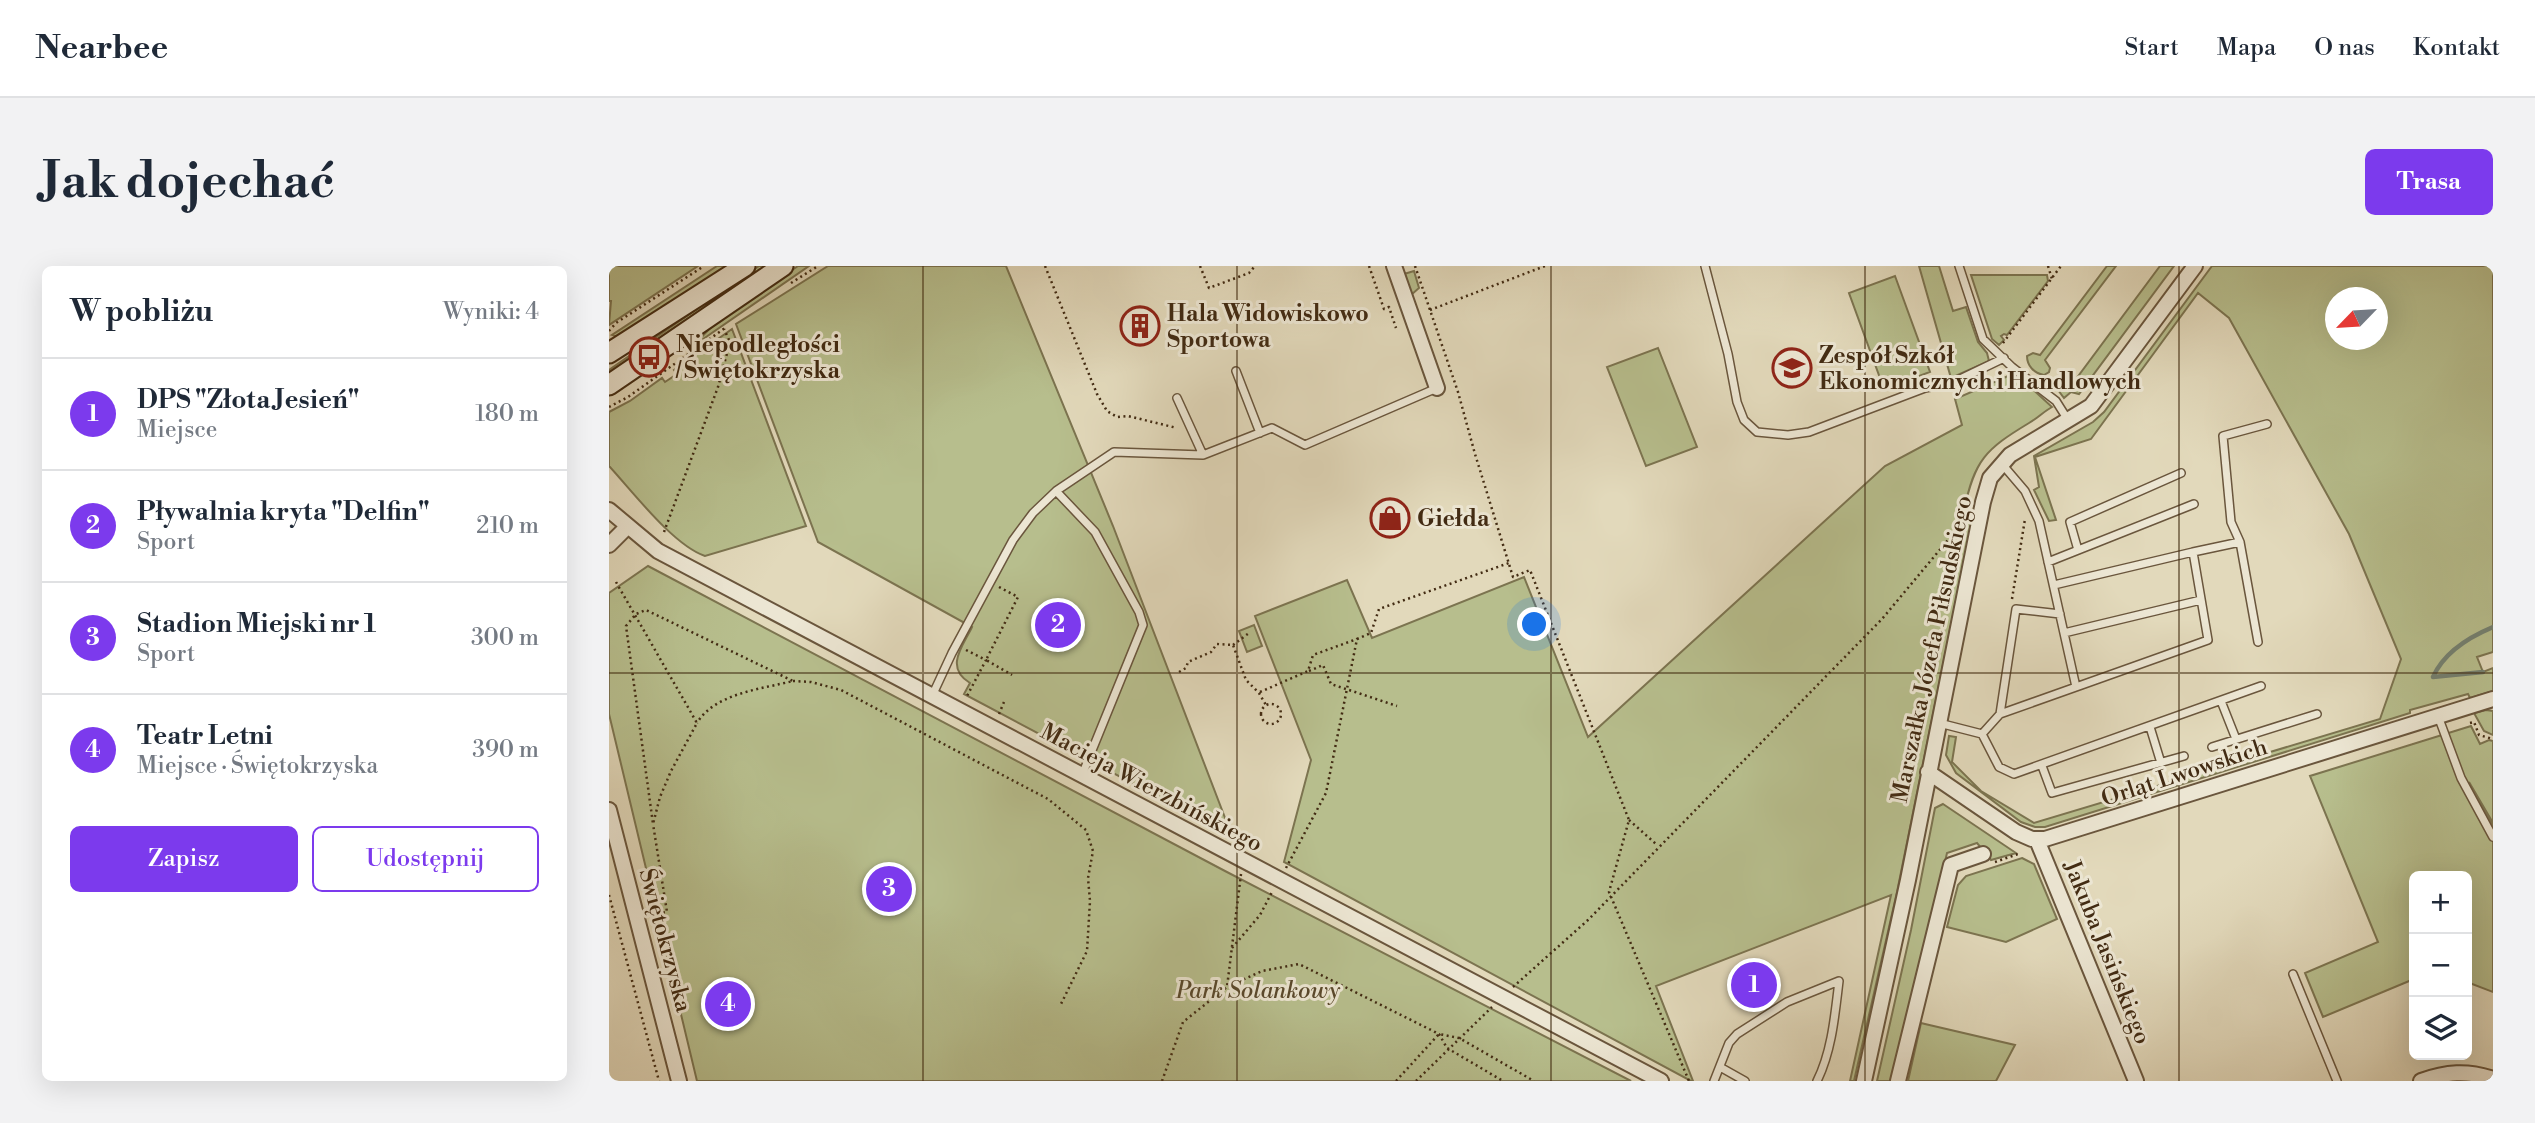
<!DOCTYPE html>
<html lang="pl">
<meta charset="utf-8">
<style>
body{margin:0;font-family:"Libre Bodoni",serif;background:#f2f2f3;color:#1f2937}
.controls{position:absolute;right:21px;bottom:21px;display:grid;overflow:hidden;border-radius:10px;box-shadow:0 7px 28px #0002}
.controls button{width:63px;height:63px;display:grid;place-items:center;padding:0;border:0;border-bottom:2px solid #e0e1e3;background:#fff;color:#1f2937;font:35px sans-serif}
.compass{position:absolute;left:1716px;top:21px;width:63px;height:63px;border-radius:50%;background:#fff;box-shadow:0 7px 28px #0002;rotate:245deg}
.you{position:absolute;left:926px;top:359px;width:24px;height:24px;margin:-18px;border:5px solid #fff;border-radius:50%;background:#1a73e8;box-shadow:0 0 0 10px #1a73e833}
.badge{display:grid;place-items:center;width:46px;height:46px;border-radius:50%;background:#7c3aed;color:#fff;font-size:23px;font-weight:700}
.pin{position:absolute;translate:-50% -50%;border:4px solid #fff;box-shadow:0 2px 7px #0006}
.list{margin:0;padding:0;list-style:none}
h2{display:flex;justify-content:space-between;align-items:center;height:91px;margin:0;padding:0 28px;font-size:30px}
h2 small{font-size:23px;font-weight:400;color:#747a83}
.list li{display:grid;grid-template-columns:46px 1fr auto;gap:21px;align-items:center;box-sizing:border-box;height:112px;padding:0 28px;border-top:2px solid #e0e1e3}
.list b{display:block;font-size:26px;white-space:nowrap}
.list p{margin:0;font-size:23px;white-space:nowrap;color:#747a83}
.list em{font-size:23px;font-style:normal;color:#747a83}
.actions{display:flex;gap:14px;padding:21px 28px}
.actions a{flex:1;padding:16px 0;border:2px solid #7c3aed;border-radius:10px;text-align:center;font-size:24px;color:#7c3aed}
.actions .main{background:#7c3aed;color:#fff}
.icon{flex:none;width:38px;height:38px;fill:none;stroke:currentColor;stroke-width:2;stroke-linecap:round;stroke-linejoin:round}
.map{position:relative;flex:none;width:1884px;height:815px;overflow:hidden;border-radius:10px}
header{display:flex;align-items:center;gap:42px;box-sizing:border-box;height:98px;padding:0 35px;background:#fff;border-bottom:2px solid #e0e1e3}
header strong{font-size:33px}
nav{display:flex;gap:38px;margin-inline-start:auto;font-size:24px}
.intro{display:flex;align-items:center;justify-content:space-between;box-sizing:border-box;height:168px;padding:0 42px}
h1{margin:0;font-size:49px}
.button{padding:18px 32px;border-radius:10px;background:#7c3aed;color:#fff;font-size:24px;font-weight:700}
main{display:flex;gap:42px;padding:0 42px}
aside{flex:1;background:#fff;border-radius:10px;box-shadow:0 7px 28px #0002}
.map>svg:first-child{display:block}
.green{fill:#b7be8d;stroke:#7c7450;stroke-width:2;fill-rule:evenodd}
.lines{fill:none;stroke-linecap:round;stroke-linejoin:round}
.stream{stroke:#748172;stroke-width:4.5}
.lane-casing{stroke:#6a563d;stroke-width:10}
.street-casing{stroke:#6a563d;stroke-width:18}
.secondary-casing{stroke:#422b13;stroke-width:23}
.path{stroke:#422b13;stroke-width:2.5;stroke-dasharray:2 3.5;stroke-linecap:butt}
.lane{stroke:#ece6d3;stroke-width:7}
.street{stroke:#ece6d3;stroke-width:14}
.secondary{stroke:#ece6d3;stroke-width:19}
.grid{fill:none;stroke:#422b13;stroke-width:2;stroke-opacity:0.55}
.labels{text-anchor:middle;stroke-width:6;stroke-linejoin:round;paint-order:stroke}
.poi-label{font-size:23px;font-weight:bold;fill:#422b13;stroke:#ece6d3;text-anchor:start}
.street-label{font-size:23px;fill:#422b13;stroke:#ece6d3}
.park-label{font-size:23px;font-style:italic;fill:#59482b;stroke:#ece6d3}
</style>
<header>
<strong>Nearbee</strong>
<nav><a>Start</a><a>Mapa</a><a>O nas</a><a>Kontakt</a></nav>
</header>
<div class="intro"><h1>Jak dojechać</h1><a class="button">Trasa</a></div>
<main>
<aside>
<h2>W pobliżu<small>Wyniki: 4</small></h2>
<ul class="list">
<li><span class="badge">1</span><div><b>DPS &quot;Złota Jesień&quot;</b><p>Miejsce</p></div><em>180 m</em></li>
<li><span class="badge">2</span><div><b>Pływalnia kryta &quot;Delfin&quot;</b><p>Sport</p></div><em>210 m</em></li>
<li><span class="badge">3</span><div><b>Stadion Miejski nr 1</b><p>Sport</p></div><em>300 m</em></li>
<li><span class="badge">4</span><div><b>Teatr Letni</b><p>Miejsce · Świętokrzyska</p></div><em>390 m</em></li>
</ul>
<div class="actions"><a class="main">Zapisz</a><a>Udostępnij</a></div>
</aside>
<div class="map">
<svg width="1884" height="815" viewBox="0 0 1884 815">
<rect width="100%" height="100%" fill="#e2d9bb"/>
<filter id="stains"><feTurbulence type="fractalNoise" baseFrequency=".00286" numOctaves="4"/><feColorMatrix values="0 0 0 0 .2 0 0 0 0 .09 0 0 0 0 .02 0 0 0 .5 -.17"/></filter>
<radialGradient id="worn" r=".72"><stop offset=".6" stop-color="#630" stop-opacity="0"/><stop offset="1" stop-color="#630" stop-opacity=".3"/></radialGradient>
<path class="green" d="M0,0H89L0,59L2,35H0Z
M108,0H120L10,71L3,69Z
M150,0H158L0,109V104Z
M189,0H200L84,80L106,57Z
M219,0H397L504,260L623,570L355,428L361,417C335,401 354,380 363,361L209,276L127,58Z
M1310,0H1330L1344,45L1357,41L1369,76L1378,87L1380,95L1342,112Z
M1498,0H1507L1436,94L1441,102L1440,106L1435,109C1425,107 1418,100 1418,90L1424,87L1431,89Z
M1551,0H1565L1470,128L1462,126L1455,132L1449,124V118L1456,114L1464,117Z
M1603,0H1884V386L1868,391L1874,406L1884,402V425L1861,432L1859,428L1801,444V447L1436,561H1426L1412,556L1347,507L1337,489L1340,470L1347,471L1343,496L1372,525L1425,557L1771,453L1792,393L1740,268L1620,52L1589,27L1482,173L1426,191L1447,254L1440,255L1425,224L1430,221L1425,190L1484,156L1495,146ZM1727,32H1769V74H1727Z
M805,5L810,22L802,29L795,8Z
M1362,9H1438L1439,15L1398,69L1395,68L1392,70L1395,74L1390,79L1383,73Z
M1286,10L1321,106L1275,123L1240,27Z
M123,63L197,260L96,290C64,279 24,226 0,200V146L21,135L53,112L56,116L68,108L65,104Z
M1049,82L1088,181L1037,200L998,101Z
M1406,107L1443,141C1434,146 1429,152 1420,157C1377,183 1365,194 1355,245L1364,250L1288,626L1245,815H1241L1282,629L1047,720L1084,815H1082L675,596L702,494L646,350L738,314L763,372L915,311L979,471L1276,200L1353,159L1346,133Z
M39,300L616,605L1022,815H88L0,448V327Z
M645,359L653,380L638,386L630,365Z
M1877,444L1884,445V469L1875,465L1865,447Z
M1862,460L1871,478L1880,474L1884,475V557L1860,516L1884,559V726L1858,716V610H1805V713L1714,751L1696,707L1769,676L1701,510Z
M1334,538L1407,587L1382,594L1368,577L1338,587L1286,815H1268L1302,664L1326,542Z
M1413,592L1425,598L1448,653L1397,676L1338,661L1349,619L1357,610Z
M1312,757L1316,758L1406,779L1387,815H1299Z"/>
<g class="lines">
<path class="stream" d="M1874,406L1824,411C1835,386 1860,371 1884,361"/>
<g class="lane-casing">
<path id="lane" d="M1096,0L1119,88L1128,136L1135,154L1148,166L1179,169L1200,166L1316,122L1343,117L1395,92
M1350,0L1374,73L1403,101L1447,135L1459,154
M627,105L651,167
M568,132L594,189L663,162L696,179L828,122
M447,225L486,266L530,346L534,359L473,509
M1631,276L1622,256L1614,170L1658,158
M1469,284L1461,256L1572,207
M1584,286L1631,276L1649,376
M1439,296L1585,238
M1445,319L1584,286L1599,374L1467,421
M1455,367L1592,334
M323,430L343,387L404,274L424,247L447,225L505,186L594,189
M1612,435L1627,473
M1391,448L1407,343L1451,348
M1829,450L1852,512L1884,571
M1330,457L1373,468L1391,448L1467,421L1430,255L1416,225L1393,198
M1541,461L1552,497
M1373,468L1390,501L1405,508L1652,420
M1603,481L1708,448
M1433,500L1443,527L1575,490
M1684,708L1728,815
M1111,801L1136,815
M1105,815L1120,777L1128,768L1178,736L1230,715C1226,748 1223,785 1208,815"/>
</g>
<g class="street-casing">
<path id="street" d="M785,0L828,122
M0,244L49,285L1052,815
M0,279L18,261
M1319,506L1407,566L1423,573H1436L1884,433
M0,544L70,815
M1428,574L1527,815
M1255,815L1299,614L1374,236L1381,212L1401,189L1482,140L1586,0
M1289,815L1342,599L1374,588
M1812,815C1837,806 1858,804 1884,813"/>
</g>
<g class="secondary-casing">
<path id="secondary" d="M0,87L136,0
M0,119L174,0"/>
</g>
<path class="path" d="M436,0L488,128L498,145L508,151L519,150L568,162
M591,0L600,22L640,7L646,0
M760,0L775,43L780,41L787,62
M806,0L849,126L866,188L904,311L921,304L1020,554L1000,626L1080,815
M1439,0L1443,13
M182,17L209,0
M821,44L936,0
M0,65L7,57L95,0
M1394,77L1452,0
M0,141L19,131L116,62
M1345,260L1354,267
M55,266L109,121L121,76L115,63
M7,316L88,457L62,505L51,531L44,558L17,360L27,348L37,344L184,415C153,423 106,427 88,457
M390,321L409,331L377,394L403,409
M1403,333L1416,253
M624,379L640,367
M357,384L377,394L358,430
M700,405L714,399L722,418L788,440
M570,406L577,402L579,396L602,386L608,378L624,379L637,414L650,427L657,439
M184,415L202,416L232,424L439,533L477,564L484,585L479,612L481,635L478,685L452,738
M651,426L699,405L704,389L748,373
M652 448a10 10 0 1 1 20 0a10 10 0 1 1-20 0Z
M390,448L395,436
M1861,457L1865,456L1870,469L1884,473
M1020,554L1047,578
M1386,596L1412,587
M677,602L717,527L748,373L762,367L770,343L900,297
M632,608L618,721L653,705L690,698L830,768L838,782L894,815
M0,629L50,815
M43,648L58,646L44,558
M623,682L651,649L663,626
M904,721L979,654L1273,353L1354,256
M553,815L574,756L618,721
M787,815L830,768L850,772L925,815
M807,815L883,741"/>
<use href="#lane" class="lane"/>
<use href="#street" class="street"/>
<use href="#secondary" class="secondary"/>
</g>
<path class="grid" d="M314,0V815M628,0V815M942,0V815M1256,0V815M1570,0V815M0,407H1884"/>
<defs>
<g id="building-ring" transform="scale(2.0125)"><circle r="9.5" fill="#ece6d3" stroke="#8f2418" stroke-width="1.5"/><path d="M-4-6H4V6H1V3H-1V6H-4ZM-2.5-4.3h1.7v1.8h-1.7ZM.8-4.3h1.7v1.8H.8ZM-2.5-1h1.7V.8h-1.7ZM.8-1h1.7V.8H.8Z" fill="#8f2418"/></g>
<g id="bus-ring" transform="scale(2.0125)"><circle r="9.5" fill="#ece6d3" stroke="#8f2418" stroke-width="1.5"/><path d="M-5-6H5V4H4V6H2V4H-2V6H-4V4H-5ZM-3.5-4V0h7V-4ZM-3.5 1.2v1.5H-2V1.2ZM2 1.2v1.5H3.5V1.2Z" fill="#8f2418"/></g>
<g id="school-ring" transform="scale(2.0125)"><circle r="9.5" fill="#ece6d3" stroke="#8f2418" stroke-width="1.5"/><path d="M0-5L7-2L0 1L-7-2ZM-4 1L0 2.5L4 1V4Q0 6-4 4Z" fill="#8f2418"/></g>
<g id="shop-ring" transform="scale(2.0125)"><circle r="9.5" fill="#ece6d3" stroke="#8f2418" stroke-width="1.5"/><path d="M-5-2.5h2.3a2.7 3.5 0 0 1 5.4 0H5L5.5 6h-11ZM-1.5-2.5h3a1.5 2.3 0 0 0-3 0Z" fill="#8f2418"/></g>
</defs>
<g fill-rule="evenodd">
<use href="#building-ring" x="531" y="60"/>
<use href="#bus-ring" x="40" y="91"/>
<use href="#school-ring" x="1183" y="102"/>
<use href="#shop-ring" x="781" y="252"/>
</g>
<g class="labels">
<g class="poi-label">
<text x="558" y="55">Hala Widowiskowo<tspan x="558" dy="26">Sportowa</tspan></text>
<text x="67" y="86">Niepodległości<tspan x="67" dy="26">/ Świętokrzyska</tspan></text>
<text x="1210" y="97">Zespół Szkół<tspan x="1210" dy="26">Ekonomicznych i Handlowych</tspan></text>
<text x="808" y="260">Giełda</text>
</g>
<g class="street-label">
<text transform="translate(1322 383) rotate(-78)" y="8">Marszałka Józefa Piłsudskiego</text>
<text transform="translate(1575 506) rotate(-18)" y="8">Orląt Lwowskich</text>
<text transform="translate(543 521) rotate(28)" y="8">Macieja Wierzbińskiego</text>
<text transform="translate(57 674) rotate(75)" y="8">Świętokrzyska</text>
<text transform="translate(1499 686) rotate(68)" y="8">Jakuba Jasińskiego</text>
</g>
<g class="park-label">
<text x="649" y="732">Park Solankowy</text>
</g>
</g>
<rect width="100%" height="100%" filter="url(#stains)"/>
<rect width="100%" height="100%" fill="url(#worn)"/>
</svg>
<div class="controls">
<button>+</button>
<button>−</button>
<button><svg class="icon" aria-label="layers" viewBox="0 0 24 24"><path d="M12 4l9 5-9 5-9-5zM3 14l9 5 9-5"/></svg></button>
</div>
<svg class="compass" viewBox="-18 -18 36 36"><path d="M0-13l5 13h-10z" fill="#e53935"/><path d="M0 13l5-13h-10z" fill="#747a83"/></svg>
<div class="you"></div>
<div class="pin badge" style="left:1145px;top:719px">1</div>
<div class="pin badge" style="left:449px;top:359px">2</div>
<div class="pin badge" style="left:280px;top:623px">3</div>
<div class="pin badge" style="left:119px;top:738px">4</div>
</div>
</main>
